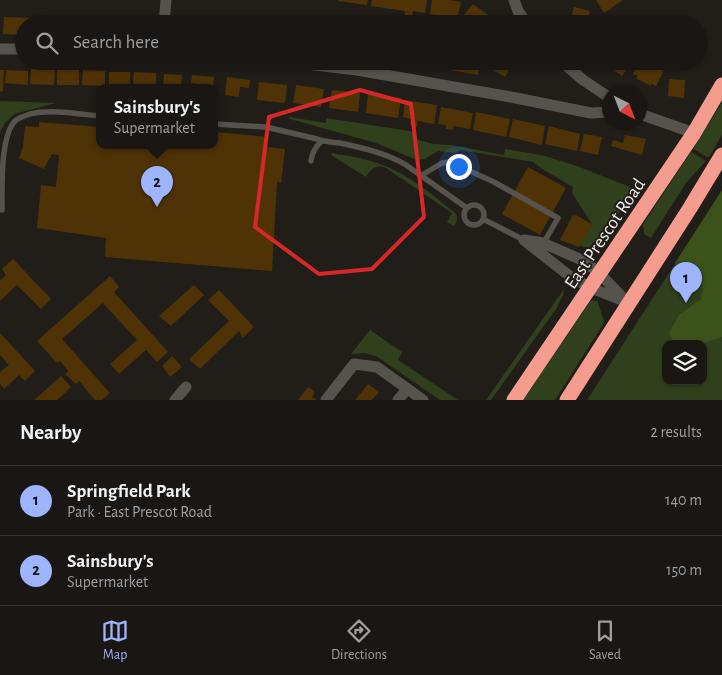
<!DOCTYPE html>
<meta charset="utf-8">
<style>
body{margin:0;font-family:"Alegreya Sans",sans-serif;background:#262321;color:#f1f3f6}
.controls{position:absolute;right:15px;bottom:15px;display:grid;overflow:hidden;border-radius:10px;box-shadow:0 1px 4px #0004}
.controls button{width:45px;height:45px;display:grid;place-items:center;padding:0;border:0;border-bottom:1px solid #373533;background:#191613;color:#f1f3f6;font:25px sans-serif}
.compass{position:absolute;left:602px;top:85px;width:45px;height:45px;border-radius:50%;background:#191613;box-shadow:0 1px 4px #0004;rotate:138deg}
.you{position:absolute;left:458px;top:166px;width:18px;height:18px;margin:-12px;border:4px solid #fff;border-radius:50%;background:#1a73e8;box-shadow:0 0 0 8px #1a73e833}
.badge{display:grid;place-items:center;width:32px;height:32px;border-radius:50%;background:#9eb4fd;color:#111;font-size:16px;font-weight:700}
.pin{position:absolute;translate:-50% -41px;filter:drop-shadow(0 1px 2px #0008)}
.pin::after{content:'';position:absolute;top:26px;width:18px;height:15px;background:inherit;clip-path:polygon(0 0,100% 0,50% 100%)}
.popup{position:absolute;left:96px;top:84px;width:122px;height:65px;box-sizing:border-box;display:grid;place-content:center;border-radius:10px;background:#191613;filter:drop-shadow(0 1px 4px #0005);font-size:16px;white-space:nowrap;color:#9f9fa0}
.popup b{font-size:19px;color:#f1f3f6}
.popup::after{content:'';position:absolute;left:50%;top:100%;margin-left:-10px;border:10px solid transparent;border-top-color:#191613}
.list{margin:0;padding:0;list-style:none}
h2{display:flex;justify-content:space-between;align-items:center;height:65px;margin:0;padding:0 20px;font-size:21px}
h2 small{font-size:16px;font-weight:400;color:#9f9fa0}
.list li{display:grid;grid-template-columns:32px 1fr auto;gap:15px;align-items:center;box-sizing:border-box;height:70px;padding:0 20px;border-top:1px solid #373533}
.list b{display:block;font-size:19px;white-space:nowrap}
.list p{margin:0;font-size:16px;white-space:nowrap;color:#9f9fa0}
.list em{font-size:16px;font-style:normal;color:#9f9fa0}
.icon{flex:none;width:28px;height:28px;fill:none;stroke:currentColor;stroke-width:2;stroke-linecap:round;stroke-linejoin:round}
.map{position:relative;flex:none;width:722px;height:400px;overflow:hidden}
.search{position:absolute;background:#191613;box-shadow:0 1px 4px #0004;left:15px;right:15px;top:15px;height:55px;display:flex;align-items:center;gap:12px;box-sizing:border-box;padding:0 18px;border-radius:28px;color:#9f9fa0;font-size:19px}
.sheet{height:205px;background:#191613}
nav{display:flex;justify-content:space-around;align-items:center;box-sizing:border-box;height:70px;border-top:1px solid #373533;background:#191613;font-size:14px;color:#9f9fa0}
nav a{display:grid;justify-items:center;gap:2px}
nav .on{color:#9eb4fd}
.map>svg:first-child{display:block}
.green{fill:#30401c;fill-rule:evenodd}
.forest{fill:#3b521b}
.building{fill:#4f3307}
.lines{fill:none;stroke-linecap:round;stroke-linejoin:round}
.lane{stroke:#56524c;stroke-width:5.5}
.street{stroke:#56524c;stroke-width:11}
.highway{stroke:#f49c8e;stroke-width:15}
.marked{fill:none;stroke:#d62828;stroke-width:4;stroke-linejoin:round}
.labels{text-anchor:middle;stroke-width:4;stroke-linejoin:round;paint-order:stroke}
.street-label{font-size:19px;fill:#f1eeeb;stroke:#211d19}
</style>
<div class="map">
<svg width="722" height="400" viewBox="0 0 722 400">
<rect width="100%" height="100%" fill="#211d19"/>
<path class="green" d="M0,101L56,103L14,114L5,123L0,132Z
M722,102V135L709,157H707L693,149Z
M289,117L326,123V118L416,132L415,139L433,144L451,145L504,155L505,149L541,155L577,166L635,189L597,245C591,248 585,248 579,245L592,224L572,193L573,187L544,170L533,162L461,150L455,153L438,151L425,159L417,160L376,143L290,119Z
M691,152L706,161L686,183L651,238L644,234V228L642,226Z
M332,153C346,156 360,157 374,162C404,171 431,193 455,213C459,217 457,222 454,226L447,222L452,213L386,168C376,164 371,169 366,177L331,155Z
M687,245L722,254V400H587ZM666,344H703V381H666Z
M564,289L563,295L556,309L491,400H486Z
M592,300L597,301L598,303L603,318L604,323L555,400H523L590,302Z
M370,330L402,352L398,360L458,400H440L376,356L365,353L351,354Z"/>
<path class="forest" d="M722,190V337L700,344H675L669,333L679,315L701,299L703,288L689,272L675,263Z"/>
<path class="building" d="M338,0H368L367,5L338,1Z
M372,0H427L425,13L413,11L411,23L404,22L405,11L371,6Z
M432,0H449L461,2L457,19L430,14Z
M596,0H623L604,13Z
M473,4L495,20L493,24H471L462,17Z
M574,7L590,11L587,24H569Z
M4,17L58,19V24H24V35L3,34Z
M61,18L89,19V24H61Z
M92,19L147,21V24H92Z
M401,61H447L446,69L401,62Z
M452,61H481L478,75L450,70Z
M495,61H514L505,77L491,69Z
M601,61H630L632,62L622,76Z
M639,61H648L664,70L656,86L651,84V86L636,78L638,76L633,74Z
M31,69L55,70L54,85L30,84Z
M0,70H4L3,91L0,92Z
M6,70L28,71V85L5,83Z
M57,70H79V85H57Z
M83,70L105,71V86L82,85Z
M109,72H130V85H109Z
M134,72L156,73V87L133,86Z
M164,74L182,75L181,88L163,87Z
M192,75L214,77L213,88H198L199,84L191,83Z
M227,77L250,80L249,88L240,87L239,97L225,95Z
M669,79L685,80L684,98L668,96Z
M259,82L287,85L285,103L257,100Z
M296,85L324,89L321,107L293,103Z
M332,90L360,93L358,112L329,108Z
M368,94L401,98L398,118L366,113Z
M405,100L437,105L434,124L418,121L417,127L410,125L411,119L403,117Z
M441,107L473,113L470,129L454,126L453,130L446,129V125L438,124Z
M476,112L510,119L506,137L473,130Z
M513,119L545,126L542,145L509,137Z
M39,122L100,127V146H215V132L268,137L267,147L285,149L281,183L277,182L272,271L105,257L106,238L37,228L41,185L56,187L59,155L52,154L44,169L19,158L23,147L25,126L39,127Z
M549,126L580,134L577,151L545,144Z
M584,134L602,137L598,155L580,151Z
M625,135L646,139L642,155L611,146L613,140L623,143Z
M528,167L566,188L540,235L502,214Z
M573,215L575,216L576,215L592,224L579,247L560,240Z
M13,259L51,299L41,309L17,285L0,301V281L6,275L2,269Z
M110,276L119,287L114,292L168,352L157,362L146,350L119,374L110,364L137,340L103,303L62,339L110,393L102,400H95L79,381L76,384L65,374L68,371L60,361L57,363L37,341Z
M194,285L204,295L171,326L159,316Z
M219,290L254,327L243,338L239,331L200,369L189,359L229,321L208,300Z
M0,333L35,371L25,381L19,375L4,389L0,384V372L9,365L0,355Z
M172,356L182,367L170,377L162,366Z
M61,376L71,387L57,400H34Z
M368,384L379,392L372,400H355Z
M308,387L315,392L312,397L317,400H298Z"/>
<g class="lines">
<path class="lane" d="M214,124L266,127L317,139C324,142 332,142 340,143C363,148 386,153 406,165L467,208
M311,161C312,153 316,146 322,141
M422,175L442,163L450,162L494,182L558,218L543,244
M464 215a10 10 0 1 1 20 0a10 10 0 1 1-20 0Z
M2,210C2,189 0,134 16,120C19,118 27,115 30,114C50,109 79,114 100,116
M483,219L524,240"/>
<path class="street" d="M514,0L518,11L527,24
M164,24L166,0
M0,49H24
M280,61L357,70L511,97L591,113L610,112
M561,61L583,80L610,98
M640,114L694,133
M524,240L543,243L584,261L600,274L628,303
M525,241L571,277L591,288L624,301
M175,400L186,387
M326,400L354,364L377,367L423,400
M398,400L407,389"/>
<path class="highway" d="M514,400L694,133L722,85
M567,400L690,208L722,155"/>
</g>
<path class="marked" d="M360,90L411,104L424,217L372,269L319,274L255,227L269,117Z"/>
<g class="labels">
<g class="street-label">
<text transform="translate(604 233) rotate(-56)" y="7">East Prescot Road</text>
</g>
</g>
</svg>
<div class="controls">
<button><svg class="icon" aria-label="layers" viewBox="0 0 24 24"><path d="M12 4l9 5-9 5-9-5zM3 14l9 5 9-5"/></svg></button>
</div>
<svg class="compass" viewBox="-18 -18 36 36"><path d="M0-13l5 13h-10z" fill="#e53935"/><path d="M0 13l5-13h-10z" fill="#9f9fa0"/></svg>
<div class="you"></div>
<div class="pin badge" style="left:686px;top:303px">1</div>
<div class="pin badge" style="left:157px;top:207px">2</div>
<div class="popup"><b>Sainsbury's</b>Supermarket</div>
<div class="search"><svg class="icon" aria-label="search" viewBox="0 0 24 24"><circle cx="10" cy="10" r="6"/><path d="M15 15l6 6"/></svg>Search here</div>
</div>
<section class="sheet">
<h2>Nearby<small>2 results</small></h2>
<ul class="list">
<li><span class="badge">1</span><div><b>Springfield Park</b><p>Park · East Prescot Road</p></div><em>140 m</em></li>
<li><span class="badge">2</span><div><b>Sainsbury's</b><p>Supermarket</p></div><em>150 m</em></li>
</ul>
</section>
<nav>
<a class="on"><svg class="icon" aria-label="map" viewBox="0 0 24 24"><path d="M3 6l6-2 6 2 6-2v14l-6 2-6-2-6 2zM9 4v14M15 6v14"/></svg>Map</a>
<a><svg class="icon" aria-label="directions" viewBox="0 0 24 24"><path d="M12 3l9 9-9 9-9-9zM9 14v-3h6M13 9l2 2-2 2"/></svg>Directions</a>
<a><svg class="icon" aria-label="saved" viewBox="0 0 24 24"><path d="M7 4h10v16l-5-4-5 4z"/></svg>Saved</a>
</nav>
